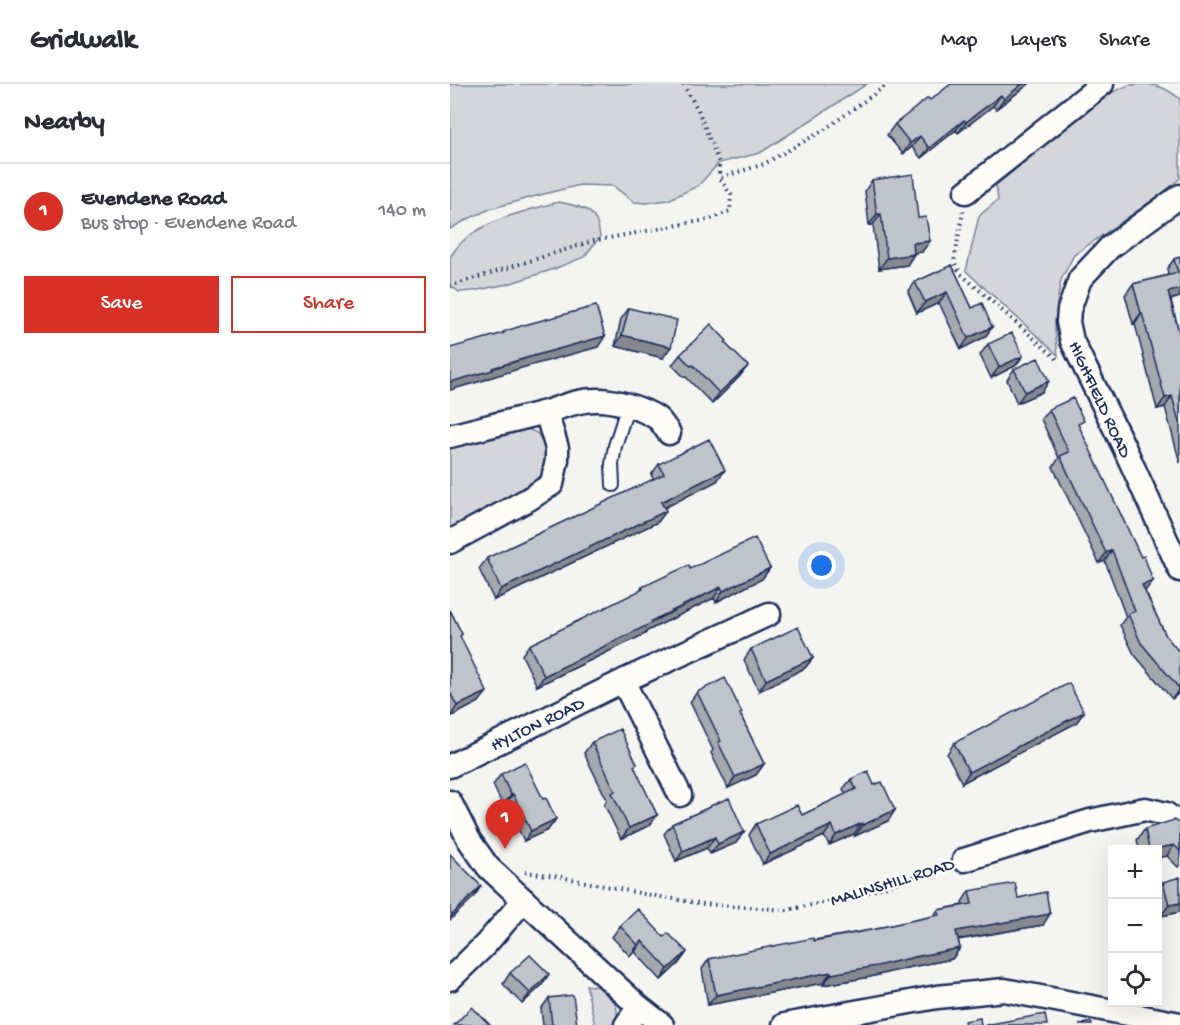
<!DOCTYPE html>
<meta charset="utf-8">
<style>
body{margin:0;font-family:"Gochi Hand",sans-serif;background:#f7f7f7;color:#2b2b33}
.controls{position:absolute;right:18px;bottom:18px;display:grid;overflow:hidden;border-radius:0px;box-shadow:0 6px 24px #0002}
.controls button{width:54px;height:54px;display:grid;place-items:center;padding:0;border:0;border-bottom:2px solid #e1e1e2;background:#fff;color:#2b2b33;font:30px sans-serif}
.you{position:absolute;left:372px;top:482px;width:21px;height:21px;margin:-15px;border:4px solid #fff;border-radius:50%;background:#1a73e8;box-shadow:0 0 0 9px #1a73e833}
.badge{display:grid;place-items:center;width:39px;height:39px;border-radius:50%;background:#d93025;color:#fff;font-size:20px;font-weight:700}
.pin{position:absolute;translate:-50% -50px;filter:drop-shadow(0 2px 3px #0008)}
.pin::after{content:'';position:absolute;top:32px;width:21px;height:18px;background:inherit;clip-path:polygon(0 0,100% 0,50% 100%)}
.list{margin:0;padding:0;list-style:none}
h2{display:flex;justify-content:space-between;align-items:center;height:78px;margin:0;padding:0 24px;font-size:26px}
h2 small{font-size:20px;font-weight:400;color:#7c7c81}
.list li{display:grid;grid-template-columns:39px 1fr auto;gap:18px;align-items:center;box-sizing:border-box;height:96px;padding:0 24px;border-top:2px solid #e1e1e2}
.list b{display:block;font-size:22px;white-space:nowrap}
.list p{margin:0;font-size:20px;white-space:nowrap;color:#7c7c81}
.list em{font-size:20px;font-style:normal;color:#7c7c81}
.actions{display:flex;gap:12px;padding:18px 24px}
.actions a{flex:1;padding:14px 0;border:2px solid #d93025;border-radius:0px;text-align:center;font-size:21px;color:#d93025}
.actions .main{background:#d93025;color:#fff}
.icon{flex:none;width:33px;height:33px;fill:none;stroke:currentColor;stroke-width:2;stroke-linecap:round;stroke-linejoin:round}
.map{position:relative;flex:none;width:730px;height:941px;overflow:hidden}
header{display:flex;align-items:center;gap:36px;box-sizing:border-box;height:84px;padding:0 30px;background:#fff;border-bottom:2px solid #e1e1e2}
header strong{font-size:28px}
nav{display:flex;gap:33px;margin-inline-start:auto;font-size:21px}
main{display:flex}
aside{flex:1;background:#fff}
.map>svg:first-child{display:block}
.green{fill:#d4d6db;stroke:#78829c;stroke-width:1.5}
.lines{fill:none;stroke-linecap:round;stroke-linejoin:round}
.service-casing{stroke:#1b2f5e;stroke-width:16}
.minor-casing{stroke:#1b2f5e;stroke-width:27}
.path{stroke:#1b2f5e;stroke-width:4;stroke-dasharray:1.5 4.5;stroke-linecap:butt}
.service{stroke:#fdfcf7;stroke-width:12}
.minor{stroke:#fdfcf7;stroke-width:22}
.wall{fill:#a4a8af;stroke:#1b2f5e;stroke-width:1.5}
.shaded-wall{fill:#86888f;stroke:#1b2f5e;stroke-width:1.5}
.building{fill:#bfc3cc;stroke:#1b2f5e;stroke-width:1.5}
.labels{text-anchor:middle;stroke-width:4.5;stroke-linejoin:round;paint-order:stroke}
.street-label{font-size:18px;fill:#1b2f5e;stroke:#fdfcf7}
</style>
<header>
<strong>Gridwalk</strong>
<nav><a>Map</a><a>Layers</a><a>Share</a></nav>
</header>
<main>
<aside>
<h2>Nearby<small></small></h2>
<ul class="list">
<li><span class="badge">1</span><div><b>Evendene Road</b><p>Bus stop · Evendene Road</p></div><em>140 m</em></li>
</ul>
<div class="actions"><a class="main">Save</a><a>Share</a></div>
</aside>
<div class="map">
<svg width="730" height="941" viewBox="0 0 730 941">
<rect width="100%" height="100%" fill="#f4f4f1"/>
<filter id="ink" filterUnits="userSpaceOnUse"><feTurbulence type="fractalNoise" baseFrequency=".0167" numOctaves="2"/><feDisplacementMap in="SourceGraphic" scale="12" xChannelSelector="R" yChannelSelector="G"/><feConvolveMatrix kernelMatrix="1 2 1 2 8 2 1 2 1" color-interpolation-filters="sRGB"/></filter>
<g filter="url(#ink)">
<path class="green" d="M0,0H417L310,69L269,79L248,102L218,116L197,119L184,118L163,102L130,101L82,113L40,125L20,134L0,145Z
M695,0C710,1 719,6 730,15V94L720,104L624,171L611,196L607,218L605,246L608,271L516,187L529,132L548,116L546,101L659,10L679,1Z
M109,118C134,124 147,124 150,153L134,173L104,185L58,200L23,207L9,208L0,201C0,195 0,179 0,173C0,173 5,166 5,166C25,138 77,126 109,118Z
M73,343L87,349L96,361L97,382L92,396L0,449V362Z
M136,901C141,902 147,902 151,904C164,911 172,928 164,941H145Z"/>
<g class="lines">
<g class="service-casing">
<path id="service" d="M163,401L162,380L165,362L178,321"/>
</g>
<g class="minor-casing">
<path id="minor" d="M516,108L652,0
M730,112L660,163L630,195L619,226L618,238L622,257L674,363L730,486
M96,328C112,323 128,316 145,316C163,315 192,324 207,334C212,338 215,344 219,349
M0,352L96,328L107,364V376L102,400L79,415L0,458
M173,597L230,711
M0,682L173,597L319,530
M0,718L19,756L38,783L189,923L212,941
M514,776L640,737L695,725L716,730L730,741
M0,895L35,861L74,816
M176,941L189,923
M334,941L487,913L554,906L730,940"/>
</g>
<path class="path" d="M233,0L248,26L269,79V94
M513,127L504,178L511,190L607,275
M0,202L143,157L261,135L280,127L281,111L269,94L314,80L374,46L438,0
M75,788L106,792L194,810L254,820L337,826L410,811L496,782"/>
<use href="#service" class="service"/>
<use href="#minor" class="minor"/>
</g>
<path class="wall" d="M579,0L546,25L543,22L508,49L506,46L471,74L462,63L453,70L437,51L445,40L480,16Z
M422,96L472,168L464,169V170L457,181L429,185L423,141H419L415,107Z
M730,173V213L721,216L730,252V379L715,323L707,325L685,240H683L675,211L683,200L718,191L717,185L724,175Z
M502,181L522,224L542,243L535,253L511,265L489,219L467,229L458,208L465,198Z
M179,224L213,274L165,262L171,235Z
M276,259L290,292L262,320L235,292L234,293L222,281L230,271Z
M538,260L573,272L565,282L541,294L530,271Z
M564,285L592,308L567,319L557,296Z
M599,325L629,343L695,507L716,552L730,608L722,615L684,570L670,541L676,533L655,477L649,479L603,383L609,374L591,335Z
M209,380L267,397L214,424L216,427L208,438L44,516L29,485L37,474L204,395L201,391Z
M320,484L312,495L266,518L264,514L197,547L195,550L87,602L72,571L79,561L190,507L192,503L240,485Z
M0,526L12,550L10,553L29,618L0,633Z
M301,565L363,574L355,584L309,607L294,576Z
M247,608L291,632L314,680L306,691L278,704L261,669L263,666L240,618Z
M634,628L626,639L512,699L497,670L504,659Z
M142,658L184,684L207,731L200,741L171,755L154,720L157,716L134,669Z
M51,690L93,715L106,735L98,746L74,757L56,720L53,722L43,701Z
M401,695L424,701L445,726L438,737L405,752L404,750L379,761L374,752L313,780L299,751L306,740L352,731L396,710L393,705Z
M260,722L286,759L260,770L257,764L226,777L214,750L222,740L258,724Z
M730,740V781L728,783L717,772L708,765H689L687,756L695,745Z
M713,798L730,828L711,832L708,817V806Z
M519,807L568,814L593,841L508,856L510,864L502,875L456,884L420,893L373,901V899L258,921L252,885L259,875L431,844L432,843L483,832L488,826L512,821V818Z
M170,842L214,853L237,868L229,879L211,896L185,868L180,872L162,853Z
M60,889L92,901L72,920L53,900Z
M99,914L127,941H93L91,925Z"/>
<path class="shaded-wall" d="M572,0H579L546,25L554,15Z
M551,11L543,22L508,49L516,38Z
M514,36L506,46L471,74L479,64Z
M470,52L462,63L453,70L460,59Z
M427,130H431L423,141H419Z
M480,157L472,168L455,170L463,159Z
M464,170L457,181L429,185L437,174Z
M730,205V213L711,218L718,208Z
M497,208L489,219L467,229L475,218Z
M691,229H692L685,240H683Z
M542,243L535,253L511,265L518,254Z
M172,251L221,263L213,274L165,262Z
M155,252L148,263L75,283L36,295L35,296L0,306V298L83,272Z
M573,272L565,282L541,294L549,283Z
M298,282L290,292L262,320L269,309Z
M599,297L592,308L567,319L575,308Z
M722,312L715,323L707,325L715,314Z
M275,386L267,397L204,429L211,418Z
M216,427L208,438L44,516L51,505Z
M662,466L655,477L649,479L656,469Z
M320,484L312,495L266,518L273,507Z
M703,497L695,507L692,501Z
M271,503L264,514L197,547L195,550L87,602L94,592Z
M363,574L355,584L309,607L316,596Z
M730,604V608L722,615Z
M37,608L29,618L0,633L7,622Z
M634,628L626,639L512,699L519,688Z
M314,680L306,691L278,704L285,693Z
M63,710L56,720L53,722L61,711Z
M445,726L438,737L405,752L413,741Z
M207,731L200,741L171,755L179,744Z
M106,735L98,746L74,757L81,747Z
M412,739L404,750L379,761L386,751Z
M382,741L374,752L313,780L320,770Z
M294,748L286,759L260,770L268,760Z
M265,753L257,764L226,777L233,767Z
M724,761L717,772L708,774V765H704Z
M31,802L24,813L0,836V834L2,831Z
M730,819V828L711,832L719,821Z
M600,830L593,841L499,857L506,847Z
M192,857L185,868L180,872L188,861Z
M510,864L502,875L456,884L420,893L373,901L381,890Z
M237,868L229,879L211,896L218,885Z
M381,888L373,899L258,921L266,911Z
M99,890L92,901L72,920L80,909Z"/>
<path class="building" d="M501,0H572L554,15L551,11L516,38L514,36L479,64L470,52L460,59L445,40L478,14L480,16Z
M463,90L468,134L476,133L480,157L463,159L464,170L437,174L431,130H427L422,96Z
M730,173V205L718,208L730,252V342L722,312L715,314L692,229H691L683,200L728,189L724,175Z
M502,181L522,224L532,219L542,243L518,254L497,208L475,218L465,198Z
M146,222L155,252L83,272L42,284L43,286L0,298V264L54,249L53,248L74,241Z
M179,224L227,236L221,263L172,251Z
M261,240L277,257L275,259L298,282L269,309L243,281L241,282L230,271Z
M562,249L573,272L549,283L538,260Z
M588,274L599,297L575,308L564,285Z
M623,314L634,337L628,340L691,473L694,472L703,497L692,501L716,552L730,569V604H729L691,559L678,530L685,527L662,466L656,469L610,372L619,368L599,325Z
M259,355L275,386L211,418L216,427L51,505L37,474L214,390L209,380Z
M305,454L320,484L273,507L271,503L201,537L202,539L94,592L79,561L193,505L192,503L239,481L240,485Z
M0,526L12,550L10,552L37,608L7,622L0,608Z
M348,543L363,574L316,596L301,565Z
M275,594L292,629L290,630L314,680L285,693L268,658L271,657L247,608Z
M619,599L634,628L519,688L504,659Z
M170,645L187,680L184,682L207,731L179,744L162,709L165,707L142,658Z
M75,678L93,715L96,714L106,735L81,747L63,710L61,711L51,690Z
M418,687L424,701L432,698L445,726L413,741L412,739L386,751L382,741L320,770L306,740L347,721L352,731L406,705L401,695Z
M279,714L294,748L268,760L265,753L233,767L222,740L260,723V722Z
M724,736L730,740V767L724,761L704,765H699L695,745Z
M0,770L31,802L2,831L0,829Z
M730,793V819L719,821L713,798Z
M565,799L568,814L596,808L600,830L506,847L510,864L464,873L427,882L381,890V888L266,911L259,875L363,854L364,857L432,844V843L489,831L488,826L522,820L519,807Z
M188,825L214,853L218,849L237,868L218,885L192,857L188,861L170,842Z
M80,871L99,890L80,909L60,889Z
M123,911L127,941H102L99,914Z
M22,923L40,941H4Z
M595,930L597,941H535Z
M530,934L531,941H515L514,937Z
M641,938L642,941H629Z"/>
</g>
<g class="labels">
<g class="street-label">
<text transform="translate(651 315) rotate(65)" y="6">HIGHFIELD ROAD</text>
<text transform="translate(87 639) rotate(-26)" y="6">HYLTON ROAD</text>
<text transform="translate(442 797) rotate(-17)" y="6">MALINSHILL ROAD</text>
</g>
</g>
</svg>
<div class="controls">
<button>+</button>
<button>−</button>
<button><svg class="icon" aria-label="locate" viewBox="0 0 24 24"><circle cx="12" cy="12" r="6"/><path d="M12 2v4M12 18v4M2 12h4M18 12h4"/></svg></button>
</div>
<div class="you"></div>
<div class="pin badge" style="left:55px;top:765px">1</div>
</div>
</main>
